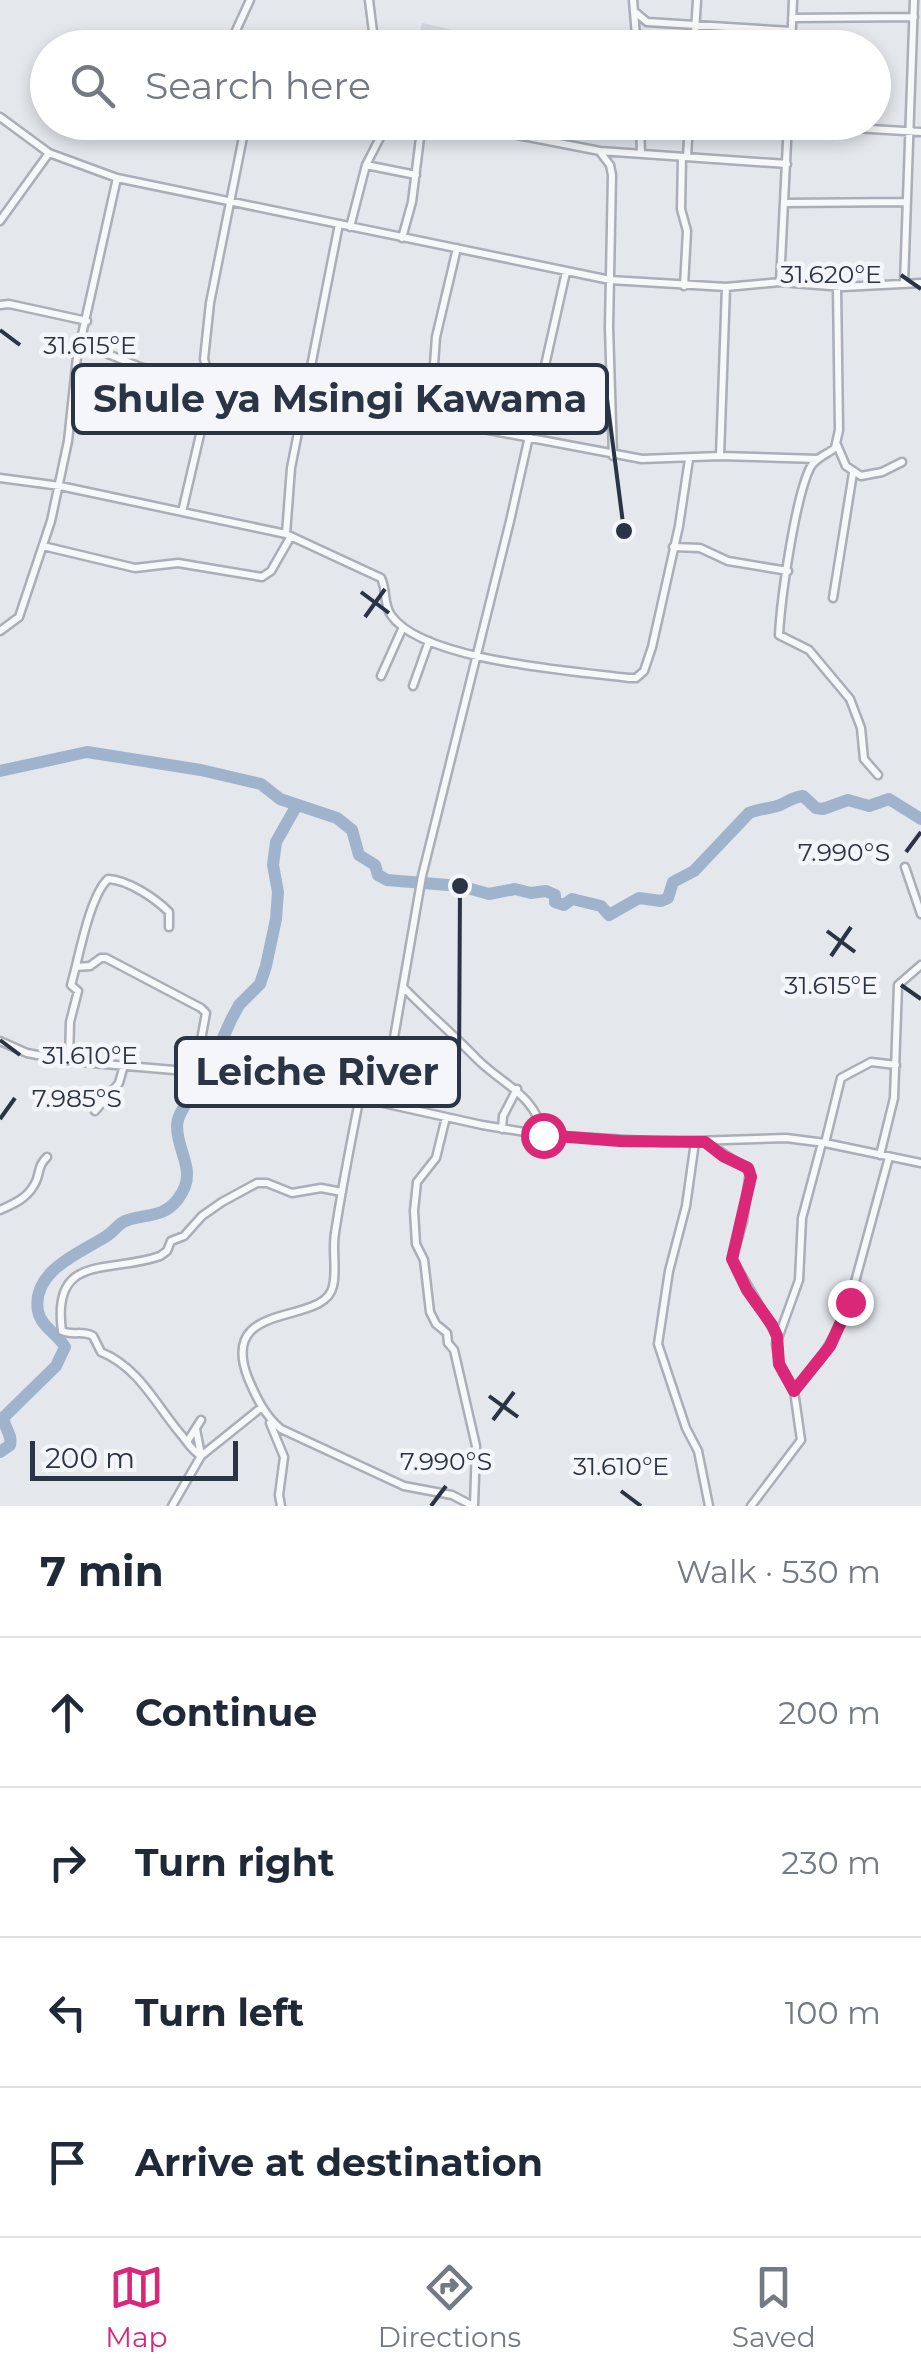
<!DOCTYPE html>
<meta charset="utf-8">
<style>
body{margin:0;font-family:Montserrat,sans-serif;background:#f6f6f7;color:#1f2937}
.scale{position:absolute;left:30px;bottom:25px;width:208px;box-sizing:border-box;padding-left:10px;border:5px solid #2b3445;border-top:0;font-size:28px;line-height:35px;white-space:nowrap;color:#2b3445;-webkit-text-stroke:8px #f4f6f9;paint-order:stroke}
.stop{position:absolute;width:30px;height:30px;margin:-22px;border:8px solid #db2777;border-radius:50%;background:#fff}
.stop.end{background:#db2777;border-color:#fff;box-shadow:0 2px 10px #0008}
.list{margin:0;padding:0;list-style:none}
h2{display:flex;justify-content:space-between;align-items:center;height:130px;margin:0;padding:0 40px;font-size:42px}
h2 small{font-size:32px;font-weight:400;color:#747a83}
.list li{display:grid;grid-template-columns:65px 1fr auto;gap:30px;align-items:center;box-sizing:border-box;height:150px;padding:0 40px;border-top:2px solid #e0e1e3}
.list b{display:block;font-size:38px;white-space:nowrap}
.list em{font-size:32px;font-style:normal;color:#747a83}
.icon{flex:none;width:55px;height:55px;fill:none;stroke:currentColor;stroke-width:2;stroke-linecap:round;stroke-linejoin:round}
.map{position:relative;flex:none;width:921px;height:1506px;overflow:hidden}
.search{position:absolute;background:#fff;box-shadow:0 5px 15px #0003;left:30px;right:30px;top:30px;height:110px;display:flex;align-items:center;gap:25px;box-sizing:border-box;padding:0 35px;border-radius:55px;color:#747a83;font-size:38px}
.sheet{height:730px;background:#fff}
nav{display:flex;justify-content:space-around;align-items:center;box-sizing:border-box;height:140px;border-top:2px solid #e0e1e3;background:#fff;font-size:28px;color:#747a83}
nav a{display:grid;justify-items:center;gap:5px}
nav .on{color:#db2777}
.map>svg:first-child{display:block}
.built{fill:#d2d6de}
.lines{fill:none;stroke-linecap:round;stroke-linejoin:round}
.river{stroke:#9fb4cc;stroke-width:12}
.minor-casing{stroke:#a9aeb7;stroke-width:11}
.minor{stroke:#f7f8fa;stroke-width:6}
.route{stroke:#db2777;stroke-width:12}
.ticks{fill:none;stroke:#2b3445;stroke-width:4}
.ticks-label{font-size:25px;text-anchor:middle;fill:#2b3445;stroke:#f4f6f9;stroke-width:9;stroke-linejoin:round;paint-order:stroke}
.leader{fill:none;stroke:#2b3445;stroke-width:4}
.callout-dot{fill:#2b3445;stroke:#f4f6f9;stroke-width:4}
.callout{fill:#f4f6f9;stroke:#2b3445;stroke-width:4}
.callout-label{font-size:38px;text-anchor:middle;font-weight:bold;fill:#2b3445}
</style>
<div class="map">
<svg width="921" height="1506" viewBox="0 0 921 1506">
<rect width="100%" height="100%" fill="#e4e7ec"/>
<path class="built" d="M422,23L523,46L416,47Z"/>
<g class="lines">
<path class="river" d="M0,771L87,752L201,770L261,784L280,799L337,818L352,830L359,855L375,865L378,875L387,880L460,886L489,894L515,889L531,893L546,891L555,895V902L564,905L572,899L601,906L609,915L639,898L661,901L668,898L673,882L694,871L749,813C760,808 771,809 780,805C789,801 793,797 803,796L816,808L823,809L848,800L869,806L889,799L921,819
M0,1452L10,1445C13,1434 3,1428 4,1417L56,1366L65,1347C58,1334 41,1327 38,1311C31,1271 80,1253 105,1237C112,1233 117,1226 123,1222C142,1213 162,1220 178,1199C199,1171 177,1154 177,1126C177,1116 184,1107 189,1099L199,1096L217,1100C224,1085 218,1067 225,1054L222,1040L231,1020L239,1005L260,984L266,966L276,919L278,892L273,865L276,842L297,805"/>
<g class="minor-casing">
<path id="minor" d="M369,0L375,48
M633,0L637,48
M634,11L647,22L791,31
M792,18L914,17
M228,48L250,0
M333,48L375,42
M694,48L697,0
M791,48L793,0
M0,117L49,153L117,178L610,280L726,287L780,282L788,122
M451,122L600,151L787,164
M640,122L641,154
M788,124L921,132
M600,152L610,165L612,175L609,327L613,456
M682,157L681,209L687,231L684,286
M687,157L689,122
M366,165L416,175
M786,203L906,202
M0,221L49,153
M350,227L366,165L388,122
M402,238L412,202L422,122
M457,248L436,337L430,419L642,459L720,456L818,459
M780,282L843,287L921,283
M904,284L914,0
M837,287L839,430L835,448C826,455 815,458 810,468C795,499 781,598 779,635L809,650L850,699L861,728L864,759L878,775
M0,305L9,304L87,321
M80,343L143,368L209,376L305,397
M127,405L132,365
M837,445L846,466L861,476L882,472L902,462
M720,456L726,287
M0,478L60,486L286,534L381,578C387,590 383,604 391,615C422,661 575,671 629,678H636L644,671L652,647L679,526L689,459
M182,512L206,409L209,376L204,359L210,303L246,122
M286,534L291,468L339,224
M43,546L135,568L178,563L262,577L271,571L291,536
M673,547L700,548L728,561L788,571
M833,598L853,473
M0,631L19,617L51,521L68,441L77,357L117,178
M381,676L403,627
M413,686L429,641
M905,867L921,914
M76,967L90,966L101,958H106L201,1008L206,1013L195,1072
M403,987C427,1012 453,1034 477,1059C503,1085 536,1095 543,1135
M0,1041L27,1053L69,1061L174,1070L311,1087L482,1125L543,1135L663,1142L786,1138L825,1143L921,1163
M69,1061L70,1022L78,991L71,985C79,958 89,897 108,879C128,880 155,898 169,912V927
M360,1096C351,1141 342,1187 335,1233C332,1250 337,1270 333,1286C325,1327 217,1298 248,1378C256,1397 265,1416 281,1429L404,1486L452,1495L473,1506
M383,1101L422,876L510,521L566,272
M95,1111L119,1083L124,1065
M446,1117L436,1158L417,1182L414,1211L416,1244L424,1260L430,1312L436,1324L447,1333L448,1343L454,1350L476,1446L474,1506
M502,1129L503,1116L517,1089
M695,1142L686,1206L669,1271L658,1344L686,1428L698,1451L709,1506
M706,1142L750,1171L743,1221L732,1259L777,1336
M825,1143L841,1078L871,1062L896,1065
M880,1155L894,1098L898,985L921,965
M0,1210C16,1203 30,1197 37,1179C40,1169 39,1165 47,1157
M794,1391L822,1357L846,1315L889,1157
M270,1423L284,1457L279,1495L281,1506
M196,1429L201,1455
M187,1442L201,1420
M201,1456C191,1450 187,1441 179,1432C155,1403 138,1367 101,1352L93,1336C82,1330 73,1336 62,1331C51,1252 110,1274 160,1256L167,1251L171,1241L184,1236L202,1216L222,1202L257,1183H267L292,1193L321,1188L342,1192
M172,1506L201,1456L262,1407
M751,1506L801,1440L794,1391L779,1364L776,1344L799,1280L802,1218L822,1143"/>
</g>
<use href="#minor" class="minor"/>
</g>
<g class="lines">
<path class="route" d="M543,1135L620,1141L705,1142L723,1156L748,1168L751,1177L732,1259L747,1290L772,1325L777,1336L779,1364L794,1391L830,1346L850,1302"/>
</g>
<path class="ticks" d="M901,275L921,289M0,330L20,345M361,592L389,613M365,617L385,589M906,852L921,832M827,931L855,952M831,956L851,927M901,985L921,999M0,1040L20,1055M0,1119L15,1098M489,1396L518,1417M493,1420L514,1392M621,1491L641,1506M431,1506L446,1486"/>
<g class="ticks-label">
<text x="831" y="283">31.620°E</text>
<text x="90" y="354">31.615°E</text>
<text x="844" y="861">7.990°S</text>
<text x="831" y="994">31.615°E</text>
<text x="90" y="1064">31.610°E</text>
<text x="77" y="1107">7.985°S</text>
<text x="446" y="1470">7.990°S</text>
<text x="621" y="1475">31.610°E</text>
</g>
<path class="leader" d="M624 531L607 399M460 886L459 1072"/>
<g class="callout-dot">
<circle cx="624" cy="531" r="10"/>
<circle cx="460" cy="886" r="10"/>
</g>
<g class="callout">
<rect x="73" y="365" width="534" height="68" rx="10"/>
<rect x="176" y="1038" width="283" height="68" rx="10"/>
</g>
<g class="callout-label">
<text x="340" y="412">Shule ya Msingi Kawama</text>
<text x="317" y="1085">Leiche River</text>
</g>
</svg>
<div class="scale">200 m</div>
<div class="stop" style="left:543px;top:1135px"></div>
<div class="stop end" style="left:850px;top:1302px"></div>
<div class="search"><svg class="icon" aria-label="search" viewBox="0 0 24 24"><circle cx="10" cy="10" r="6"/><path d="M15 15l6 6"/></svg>Search here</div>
</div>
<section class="sheet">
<h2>7 min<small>Walk · 530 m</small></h2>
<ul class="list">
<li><svg class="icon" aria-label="ahead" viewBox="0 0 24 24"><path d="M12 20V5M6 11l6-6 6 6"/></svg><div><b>Continue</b></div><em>200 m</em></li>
<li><svg class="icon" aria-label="right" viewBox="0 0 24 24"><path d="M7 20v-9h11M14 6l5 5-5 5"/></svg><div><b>Turn right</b></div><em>230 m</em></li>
<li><svg class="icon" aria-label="left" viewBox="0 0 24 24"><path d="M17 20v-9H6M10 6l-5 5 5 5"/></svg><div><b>Turn left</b></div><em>100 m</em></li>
<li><svg class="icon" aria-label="arrive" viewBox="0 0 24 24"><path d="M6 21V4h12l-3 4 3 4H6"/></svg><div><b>Arrive at destination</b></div></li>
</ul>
</section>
<nav>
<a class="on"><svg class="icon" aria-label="map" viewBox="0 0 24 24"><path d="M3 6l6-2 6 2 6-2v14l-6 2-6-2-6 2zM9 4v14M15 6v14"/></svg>Map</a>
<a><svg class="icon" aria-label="directions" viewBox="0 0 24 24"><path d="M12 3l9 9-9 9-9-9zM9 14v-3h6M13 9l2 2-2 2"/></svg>Directions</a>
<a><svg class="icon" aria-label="saved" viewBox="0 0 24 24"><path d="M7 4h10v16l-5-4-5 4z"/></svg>Saved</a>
</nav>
